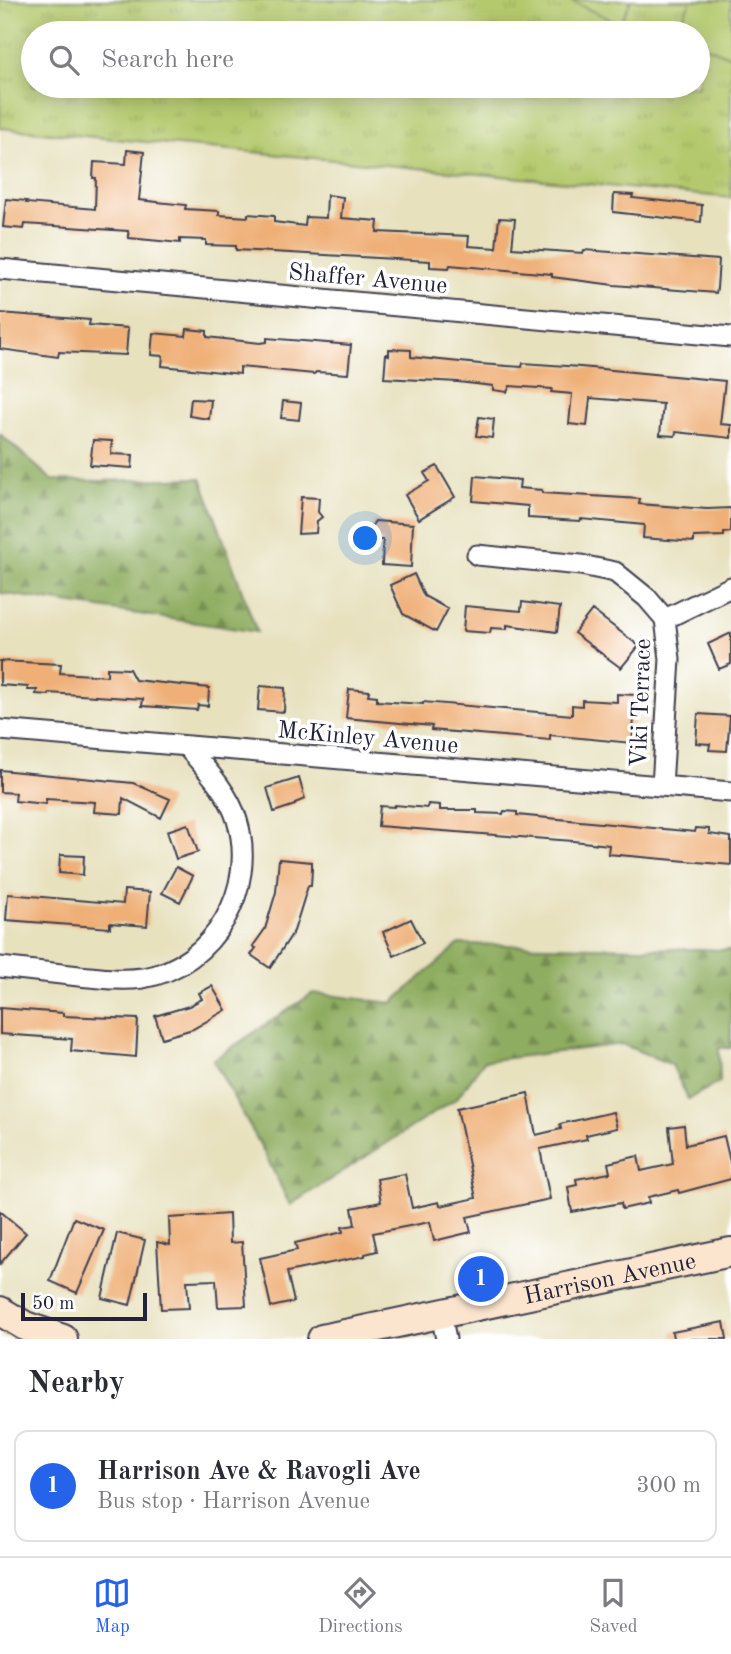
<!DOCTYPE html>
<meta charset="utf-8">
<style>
body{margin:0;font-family:"Old Standard TT",serif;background:#f7f7f7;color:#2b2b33}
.scale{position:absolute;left:21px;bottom:18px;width:126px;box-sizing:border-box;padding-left:7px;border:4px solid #22223b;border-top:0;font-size:19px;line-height:24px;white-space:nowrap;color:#22223b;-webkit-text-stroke:5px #fff;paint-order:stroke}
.you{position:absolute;left:366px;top:539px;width:24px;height:24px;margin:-18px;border:5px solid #fff;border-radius:50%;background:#1a73e8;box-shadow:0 0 0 10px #1a73e833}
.badge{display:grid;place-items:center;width:46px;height:46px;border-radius:50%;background:#2563eb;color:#fff;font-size:23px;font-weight:700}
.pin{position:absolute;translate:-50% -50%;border:4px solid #fff;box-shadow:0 2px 7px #0006}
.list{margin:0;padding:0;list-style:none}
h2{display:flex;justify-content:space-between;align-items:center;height:91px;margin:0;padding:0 28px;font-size:30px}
h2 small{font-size:23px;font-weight:400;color:#7c7c81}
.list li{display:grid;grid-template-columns:46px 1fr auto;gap:21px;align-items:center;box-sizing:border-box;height:112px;margin:0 14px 14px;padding:0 14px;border:2px solid #e1e1e2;border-radius:14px}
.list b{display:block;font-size:26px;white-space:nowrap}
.list p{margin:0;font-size:23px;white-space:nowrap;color:#7c7c81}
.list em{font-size:23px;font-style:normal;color:#7c7c81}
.icon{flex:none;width:38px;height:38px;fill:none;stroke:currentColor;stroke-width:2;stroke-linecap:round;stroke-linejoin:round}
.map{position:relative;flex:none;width:731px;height:1339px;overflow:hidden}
.search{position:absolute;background:#fff;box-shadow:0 4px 18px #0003;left:21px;right:21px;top:21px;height:77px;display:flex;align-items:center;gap:18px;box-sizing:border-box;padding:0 24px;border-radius:38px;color:#7c7c81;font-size:26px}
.sheet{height:217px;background:#fff}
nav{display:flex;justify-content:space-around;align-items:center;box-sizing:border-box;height:98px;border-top:2px solid #e1e1e2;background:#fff;font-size:19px;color:#7c7c81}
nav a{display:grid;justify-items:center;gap:4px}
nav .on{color:#2563eb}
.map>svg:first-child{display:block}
.grass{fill:url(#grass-tufts);stroke:#6b7654;stroke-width:2;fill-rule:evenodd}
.forest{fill:url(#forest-firs);stroke:#58684e;stroke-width:2}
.pitch{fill:#b4c96d;stroke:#6b7654;stroke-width:2}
.building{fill:#efaf76}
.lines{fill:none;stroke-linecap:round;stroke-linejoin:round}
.street-casing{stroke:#403f4f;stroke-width:23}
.secondary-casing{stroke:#403f4f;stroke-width:32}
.street{stroke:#fff;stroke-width:19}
.secondary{stroke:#fbe5cf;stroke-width:28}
.labels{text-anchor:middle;stroke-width:7;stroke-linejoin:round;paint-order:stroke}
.street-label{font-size:24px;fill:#22223b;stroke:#fff}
</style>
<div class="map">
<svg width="731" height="1339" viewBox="0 0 731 1339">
<defs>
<pattern id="grass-tufts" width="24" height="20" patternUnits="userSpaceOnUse" patternTransform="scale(1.75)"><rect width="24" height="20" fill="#b4c96d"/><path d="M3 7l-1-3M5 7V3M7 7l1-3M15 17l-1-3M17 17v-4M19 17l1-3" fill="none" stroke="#9aac5f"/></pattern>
<pattern id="forest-firs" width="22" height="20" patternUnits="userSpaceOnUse" patternTransform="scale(1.75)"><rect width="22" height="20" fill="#8fad60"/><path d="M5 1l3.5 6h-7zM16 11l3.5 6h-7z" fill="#748c50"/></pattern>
</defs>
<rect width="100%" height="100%" fill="#fff"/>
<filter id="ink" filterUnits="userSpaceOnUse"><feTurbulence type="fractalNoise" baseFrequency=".0143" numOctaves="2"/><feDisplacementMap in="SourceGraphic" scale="14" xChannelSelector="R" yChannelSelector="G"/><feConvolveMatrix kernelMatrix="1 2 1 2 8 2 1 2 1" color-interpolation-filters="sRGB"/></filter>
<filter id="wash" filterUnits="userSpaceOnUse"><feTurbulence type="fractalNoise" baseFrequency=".00686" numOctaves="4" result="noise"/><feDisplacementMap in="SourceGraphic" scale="28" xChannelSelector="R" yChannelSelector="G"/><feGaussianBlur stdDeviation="1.57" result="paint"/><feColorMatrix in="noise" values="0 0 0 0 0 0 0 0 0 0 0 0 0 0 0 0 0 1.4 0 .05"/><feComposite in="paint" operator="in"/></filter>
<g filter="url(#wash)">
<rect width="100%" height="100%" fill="#e7e1be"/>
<path class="grass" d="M0,0H731V198L0,128ZM33,33H698V86H33Z"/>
<path class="forest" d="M0,434L52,480L100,481L201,478L257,632L0,593Z
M459,944L731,950V1048H719L720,1082L688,1099L672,1065L622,1044L484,1061L457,1098L290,1205L262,1148L213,1060L313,993L392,1003Z"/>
<path class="pitch" d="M569,0H631L620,24Z
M691,0H731V57L698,43V33H676Z"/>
<g id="blocks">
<path class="building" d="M127,150L144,152L139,200L186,205L185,209L219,211V215L248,217V214L274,216V222L305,226L306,217L326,218L327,195L343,197L341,218L378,221L377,232L469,236L468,246L496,248L499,218L515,219L512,248L583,253L584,250L719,260L717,288L716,293L614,285L552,277V274L450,265L449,268L430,267V261L236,250V246L206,245V240L180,239V243L129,238L128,231L25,224L24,229L3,227L6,199L27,201L26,203L95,209L96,178H93L94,162L126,164Z
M614,194L633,195L632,198L702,205L701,222L613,212Z
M0,313L90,320L89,325L128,328L126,355L59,352L58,357L0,349Z
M187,329L207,331V337L260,343L267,342V338L351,345L348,374L316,372L314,374L240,367V374L192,369L162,366L163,356L151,355L153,333L186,336Z
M389,349L411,350V357L480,364L522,367L523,363L581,367L725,381L720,424L731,425V438L676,432L675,436L660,435L663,404L590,398L587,426L569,424L572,394L551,392L552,389L510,386L507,392L493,390V386L458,382L384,378L386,354L389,355Z
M191,399L211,400L209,419L189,416Z
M283,401L301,403L299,420L281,418Z
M479,417L494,419L492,438L476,436Z
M93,440L112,441L111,454L133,455L132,468L90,465Z
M437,466L455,497L419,519L405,495L429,481L424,473Z
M475,476L520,480L519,488L542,490V493L640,499L639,504L707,509L731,508V532L724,533V536L694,537V542L643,538L644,525L581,519L580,521L528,518V506L473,501Z
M301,497L319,498L318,512L322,517L317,521L316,533L298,534Z
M375,521L413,524L411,567L382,565L383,540H374L369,530Z
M414,574L424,596L448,609L436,632L403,614L390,585Z
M522,602L560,607L557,632L507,625V629L491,628L490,633L463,631L465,606L521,611Z
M592,610L639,646L621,668L574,633Z
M731,633V664L719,669L708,644Z
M0,661L61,664L60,673L107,676V668L129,669L135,680L209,688L208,706L198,705L197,710L157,707L142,706L143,699L49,693V695L36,694L37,690H28V687L0,685Z
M260,686L285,688L284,712L258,710Z
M349,689L369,691L368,695L377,696V701L423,704V702L572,715V705L582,706V700L617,702V694L636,695L632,743L550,735V740L431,730L432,726L346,718Z
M698,714L730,716L727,751L709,750L710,744L696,743Z
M0,770L133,783L170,799L161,818L123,798L122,814L94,812L95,802L46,799V804L15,801L16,793L0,792Z
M299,778L305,799L295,803V805L274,812L267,788Z
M428,804L440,805V810H477V813L503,814L504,811L517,812V815L695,832L696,828L709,829V834L731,837V865L608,854L609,845L573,841L378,826L380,806L394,807L395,805L427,808Z
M188,824L198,852L176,859L167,831Z
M60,855L84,856L83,875L59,873Z
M279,859L312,862V869L311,886H308L294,931L270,968L251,955L256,948L253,946L265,929L276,892Z
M176,867L193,876L180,902L162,893Z
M124,890L150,892L147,926L110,923V928L6,920L8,894L123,904Z
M411,919L423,943L394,956L383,932Z
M212,986L226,1010L193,1029L162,1038L155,1016L189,1006L202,999L199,993Z
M0,1008L63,1013V1016L138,1019L136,1057L71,1051L72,1039L0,1034Z
M528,1093L536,1135L561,1129L560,1124L613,1112L617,1128L586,1135L587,1139L540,1149L550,1199L467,1217L471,1232L434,1241L430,1222L373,1233L377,1251L365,1254V1256L287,1272L294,1302L271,1307L260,1258L297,1250L295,1243L343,1232L342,1227L355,1225L352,1208L381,1202L377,1179L405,1174L412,1208L439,1202L440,1206L476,1198L457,1108Z
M684,1125L686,1145L724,1136L731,1166V1179L679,1193L678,1190L648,1197L649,1203L622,1209L621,1203L572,1212L568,1187L577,1185L576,1179L610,1173L608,1163L638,1156L641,1171L673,1164L669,1127Z
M0,1211L26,1233L0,1264Z
M229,1214L230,1243L242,1242L246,1306L218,1307L216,1280L187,1281L189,1308L161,1309L157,1242L170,1245L169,1218Z
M74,1218L104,1230L77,1293L50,1281Z
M117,1233L145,1240L130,1305L102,1298Z
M724,1322L727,1339H673L672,1332Z"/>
</g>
</g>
<g filter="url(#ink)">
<use href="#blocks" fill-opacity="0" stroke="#403f4f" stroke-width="2"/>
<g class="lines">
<g class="street-casing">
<path id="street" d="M0,269L731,337
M477,555L581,565L615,572L647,598L665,619L670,659L662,786
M665,619L731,587
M0,730L731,792
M0,967C26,970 53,973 79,976C101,978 121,981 143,978C214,966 258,888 237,820C228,791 206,769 186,746
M441,1314L446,1339"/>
</g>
<g class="secondary-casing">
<g id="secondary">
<path d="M0,1311L25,1326L63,1339"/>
<path id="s1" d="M322,1339L731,1252"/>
</g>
</g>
<use href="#street" class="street"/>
<use href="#secondary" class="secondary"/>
</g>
</g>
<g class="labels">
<g class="street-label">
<text transform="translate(368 278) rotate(5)" y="8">Shaffer Avenue</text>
<text transform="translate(640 703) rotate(-88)" y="8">Viki Terrace</text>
<text transform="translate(368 737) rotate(5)" y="8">McKinley Avenue</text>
<text dy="8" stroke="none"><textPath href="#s1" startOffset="294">Harrison Avenue</textPath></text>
</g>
</g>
</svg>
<div class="scale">50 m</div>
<div class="you"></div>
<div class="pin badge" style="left:481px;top:1279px">1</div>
<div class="search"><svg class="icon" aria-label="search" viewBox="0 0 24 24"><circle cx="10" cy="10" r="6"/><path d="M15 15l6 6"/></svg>Search here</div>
</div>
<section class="sheet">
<h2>Nearby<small></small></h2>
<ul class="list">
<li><span class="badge">1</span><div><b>Harrison Ave &amp; Ravogli Ave</b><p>Bus stop · Harrison Avenue</p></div><em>300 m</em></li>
</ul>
</section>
<nav>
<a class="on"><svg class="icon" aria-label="map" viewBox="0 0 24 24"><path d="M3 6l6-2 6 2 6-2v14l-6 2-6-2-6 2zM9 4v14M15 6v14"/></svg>Map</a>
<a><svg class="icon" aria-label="directions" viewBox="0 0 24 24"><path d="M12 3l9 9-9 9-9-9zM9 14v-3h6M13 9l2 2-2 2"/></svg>Directions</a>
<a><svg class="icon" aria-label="saved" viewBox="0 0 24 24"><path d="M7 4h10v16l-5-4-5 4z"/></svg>Saved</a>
</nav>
